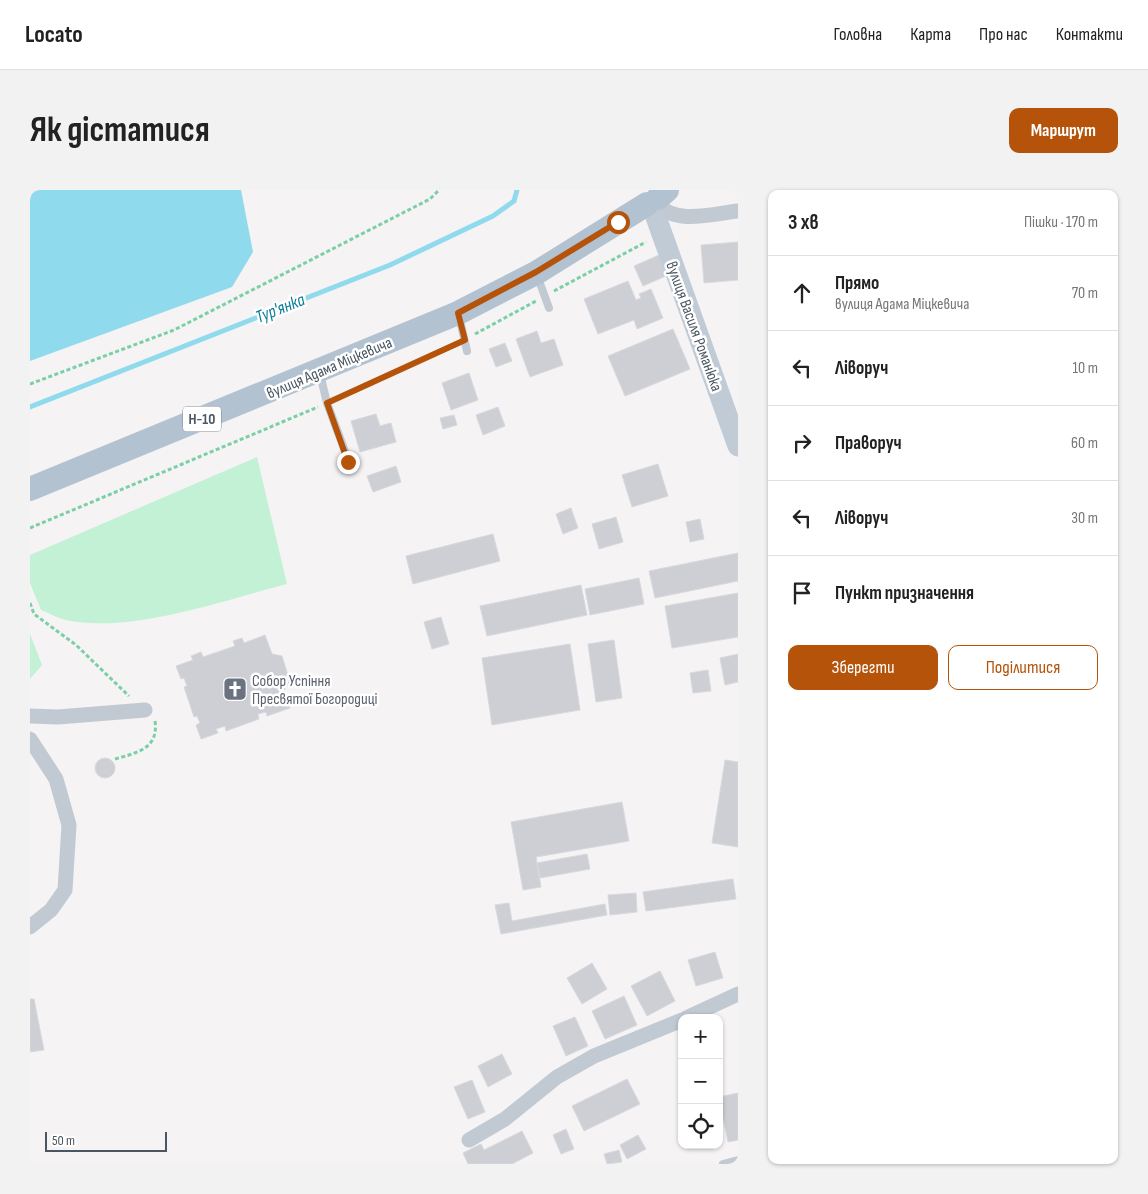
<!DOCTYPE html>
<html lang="uk">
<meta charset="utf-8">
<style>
body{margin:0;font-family:"Sofia Sans Condensed",sans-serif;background:#f2f2f2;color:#222}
.controls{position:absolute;right:15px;bottom:15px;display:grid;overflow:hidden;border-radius:10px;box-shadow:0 1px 4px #0004}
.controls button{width:45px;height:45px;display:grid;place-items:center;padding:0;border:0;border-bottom:1px solid #e0e0e0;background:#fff;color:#222;font:25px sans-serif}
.scale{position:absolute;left:15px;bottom:12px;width:122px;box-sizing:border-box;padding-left:5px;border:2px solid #4a5661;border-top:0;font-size:14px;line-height:18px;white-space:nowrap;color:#4a5661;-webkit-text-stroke:4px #fff;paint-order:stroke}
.stop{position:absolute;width:15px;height:15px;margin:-11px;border:4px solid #b45309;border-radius:50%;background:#fff}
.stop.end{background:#b45309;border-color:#fff;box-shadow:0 1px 5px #0008}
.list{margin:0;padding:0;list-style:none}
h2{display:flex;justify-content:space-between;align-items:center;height:65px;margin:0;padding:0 20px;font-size:21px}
h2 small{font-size:16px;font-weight:400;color:#767676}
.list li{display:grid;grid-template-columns:32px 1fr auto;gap:15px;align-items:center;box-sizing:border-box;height:75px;padding:0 20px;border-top:1px solid #e0e0e0}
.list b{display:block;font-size:19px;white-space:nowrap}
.list p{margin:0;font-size:16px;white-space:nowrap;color:#767676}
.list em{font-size:16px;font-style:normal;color:#767676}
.actions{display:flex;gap:10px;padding:15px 20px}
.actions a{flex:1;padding:11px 0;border:1px solid #b45309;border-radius:10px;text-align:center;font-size:18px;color:#b45309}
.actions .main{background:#b45309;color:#fff}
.icon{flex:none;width:28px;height:28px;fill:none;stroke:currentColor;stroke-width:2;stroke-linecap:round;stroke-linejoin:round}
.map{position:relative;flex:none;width:708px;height:974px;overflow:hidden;border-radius:10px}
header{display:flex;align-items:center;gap:30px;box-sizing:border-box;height:70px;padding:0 25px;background:#fff;border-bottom:1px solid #e0e0e0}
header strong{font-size:24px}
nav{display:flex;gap:28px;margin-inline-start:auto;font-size:18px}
.intro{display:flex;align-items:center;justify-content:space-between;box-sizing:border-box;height:120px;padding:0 30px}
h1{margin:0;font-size:35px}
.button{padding:12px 22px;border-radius:10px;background:#b45309;color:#fff;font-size:18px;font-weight:700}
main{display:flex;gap:30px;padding:0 30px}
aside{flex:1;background:#fff;border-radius:10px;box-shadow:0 1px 4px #0004}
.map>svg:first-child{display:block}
.green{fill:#c3f1d5}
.water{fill:#90daee}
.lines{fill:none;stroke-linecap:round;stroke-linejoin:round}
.stream{stroke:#90daee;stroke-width:5}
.building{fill:#cdcfd5;stroke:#d7d9de}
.path{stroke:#7ad0a6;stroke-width:3;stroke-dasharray:4 2.5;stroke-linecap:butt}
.lane{stroke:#c1cad2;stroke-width:8}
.street{stroke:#c1cad2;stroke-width:15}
.secondary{stroke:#c1cbd6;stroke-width:21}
.primary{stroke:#b3c2d1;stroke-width:24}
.route{stroke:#b45309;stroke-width:6}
.labels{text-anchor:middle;stroke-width:5;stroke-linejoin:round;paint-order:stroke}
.shield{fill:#fff;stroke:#808990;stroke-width:1}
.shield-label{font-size:15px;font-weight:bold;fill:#4a5661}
.street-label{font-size:16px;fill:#4a5661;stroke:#fff}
.worship-label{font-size:16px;fill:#5b616d;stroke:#fff;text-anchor:start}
.water-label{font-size:18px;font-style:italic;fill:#0c7c9b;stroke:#fff}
</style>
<header>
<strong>Locato</strong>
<nav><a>Головна</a><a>Карта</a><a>Про нас</a><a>Контакти</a></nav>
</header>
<div class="intro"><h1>Як дістатися</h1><a class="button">Маршрут</a></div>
<main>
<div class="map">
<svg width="708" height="974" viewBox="0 0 708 974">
<rect width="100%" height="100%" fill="#f5f3f3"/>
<path class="green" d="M227,267L257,394C194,410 100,444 36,430C27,428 19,423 11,420L0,393V365Z
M0,444L12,475L0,489Z"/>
<path class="water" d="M0,0H211L223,62L202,97L0,171Z"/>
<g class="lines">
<path class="stream" d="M0,217L360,75L463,26L484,11L487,0"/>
</g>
<path class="building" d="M708,52V90L674,93L671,55Z
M629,65L638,85L613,96L604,76Z
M598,91L606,110L611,108L609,104L621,99L633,128L607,139L604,130L568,144L554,109Z
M643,139L660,179L595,206L578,166Z
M507,141L511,153L524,149L533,175L500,187L486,149Z
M475,153L482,171L466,177L459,159Z
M439,183L448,210L421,220L412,193Z
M468,217L475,236L453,245L446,225Z
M346,224L350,236L361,233L366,252L330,262L321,231Z
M424,225L427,235L413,239L410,228Z
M628,274L638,306L602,317L592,285Z
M366,276L371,292L343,302L337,286Z
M541,318L548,338L533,344L526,324Z
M586,327L593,352L569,359L562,334Z
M670,329L674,349L660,352L656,332Z
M463,344L470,371L383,394L376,366Z
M708,363V391L625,408L619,381Z
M609,388L614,414L560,425L555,399Z
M551,395L557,425L457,446L450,416Z
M708,403V447L642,458L635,416Z
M411,427L419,454L402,459L394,432Z
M235,445L242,464L252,466L260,492L254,500L260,518L237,526L236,522L228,524L229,529L196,541L195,536L186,539L188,543L171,549L166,535L170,533L167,526L164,527L154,497L157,496L154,488L151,489L146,476L163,470L161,466L171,462L173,467L205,456L203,451L212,448L214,453Z
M584,450L592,508L566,512L558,454Z
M540,454L550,520L462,535L452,468Z
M708,464V492L695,495L690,468Z
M678,480L681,501L663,503L660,483Z
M65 578a10 10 0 1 1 20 0a10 10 0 1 1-20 0Z
M695,570L708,572V657L682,653Z
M592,612L599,651L506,667L511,697L493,700L481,632Z
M557,664L560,679L510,688L507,673Z
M703,689L706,709L616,721L613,702Z
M606,703L607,722L580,725L578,705Z
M479,713L482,731L575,714L577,725L471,744L465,715Z
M685,762L693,788L666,796L658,770Z
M562,773L577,799L552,814L537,788Z
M630,781L645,811L617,826L601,796Z
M594,806L607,835L575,849L562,821Z
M0,809H4L14,860L0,862Z
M545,827L558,856L536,866L523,836Z
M472,864L482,884L458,897L448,876Z
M597,889L610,914L554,941L542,916Z
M442,890L455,922L438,929L424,897Z
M708,903V950L698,952L689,907Z
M536,939L544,959L531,964L523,945Z
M492,941L503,963L482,974H438L433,963L451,954L454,960Z
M608,945L616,959L597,969L590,955Z
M589,960L592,972L577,974L574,964Z"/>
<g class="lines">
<path class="path" d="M524,101L616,52
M445,144L506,111
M0,194L144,140L400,9L409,0
M307,209L424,155
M0,338L288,217
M0,413L4,424L46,455L99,506
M85,569C106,563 129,559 125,531"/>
<path class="lane" d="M507,85L519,118
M429,126L437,161
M290,184L297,213L319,272
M693,974L708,970"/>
<path class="street" d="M627,14C646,35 682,24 708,21
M0,526L28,527L115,520
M0,549L26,589L39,635L35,700L21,720L0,737
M656,828L708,804
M439,950L475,929L527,887L564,866L652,830"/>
<path class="secondary" d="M622,16L708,256"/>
<path class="primary" d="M628,8L637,0
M0,299L428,123L506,83L617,14"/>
</g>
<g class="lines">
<path class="route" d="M318,272L297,213L435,150L428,123L506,82L588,32"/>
</g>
<defs>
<g id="church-square" transform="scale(1.25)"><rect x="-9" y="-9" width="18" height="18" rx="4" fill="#6b7280" stroke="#fff"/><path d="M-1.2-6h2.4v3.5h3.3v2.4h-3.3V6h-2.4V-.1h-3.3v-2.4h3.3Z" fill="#fff"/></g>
</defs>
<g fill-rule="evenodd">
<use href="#church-square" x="205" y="499"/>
</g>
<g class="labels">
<rect class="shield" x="153" y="216.5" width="38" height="25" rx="4"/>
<g class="shield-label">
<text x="172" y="234">Н-10</text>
</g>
<g class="street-label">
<text transform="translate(665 136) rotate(70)" y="6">вулиця Василя Романюка</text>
<text transform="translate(299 177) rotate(-23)" y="6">вулиця Адама Міцкевича</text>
</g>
<g class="worship-label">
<text x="222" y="496">Собор Успіння<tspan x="222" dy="18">Пресвятої Богородиці</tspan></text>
</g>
<g class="water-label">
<text transform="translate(250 118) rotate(-22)" y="6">Тур'янка</text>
</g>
</g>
</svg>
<div class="controls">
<button>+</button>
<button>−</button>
<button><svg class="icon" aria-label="locate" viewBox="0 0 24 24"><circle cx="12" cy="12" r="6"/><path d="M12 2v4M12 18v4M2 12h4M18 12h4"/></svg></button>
</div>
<div class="scale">50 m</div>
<div class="stop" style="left:588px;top:32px"></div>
<div class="stop end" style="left:318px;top:272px"></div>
</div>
<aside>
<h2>3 хв<small>Пішки · 170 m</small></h2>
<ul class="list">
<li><svg class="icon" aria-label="ahead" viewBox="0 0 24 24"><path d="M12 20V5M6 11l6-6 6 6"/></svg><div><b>Прямо</b><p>вулиця Адама Міцкевича</p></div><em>70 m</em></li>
<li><svg class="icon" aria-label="left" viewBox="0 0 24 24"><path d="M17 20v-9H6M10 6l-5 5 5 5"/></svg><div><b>Ліворуч</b></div><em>10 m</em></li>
<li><svg class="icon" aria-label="right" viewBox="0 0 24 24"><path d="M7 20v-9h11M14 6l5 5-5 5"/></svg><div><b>Праворуч</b></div><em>60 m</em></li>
<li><svg class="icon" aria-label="left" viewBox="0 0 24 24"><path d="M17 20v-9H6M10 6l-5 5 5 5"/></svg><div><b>Ліворуч</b></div><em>30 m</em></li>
<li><svg class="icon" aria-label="arrive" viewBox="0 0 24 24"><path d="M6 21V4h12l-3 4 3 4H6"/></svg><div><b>Пункт призначення</b></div></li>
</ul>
<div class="actions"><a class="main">Зберегти</a><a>Поділитися</a></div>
</aside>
</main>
